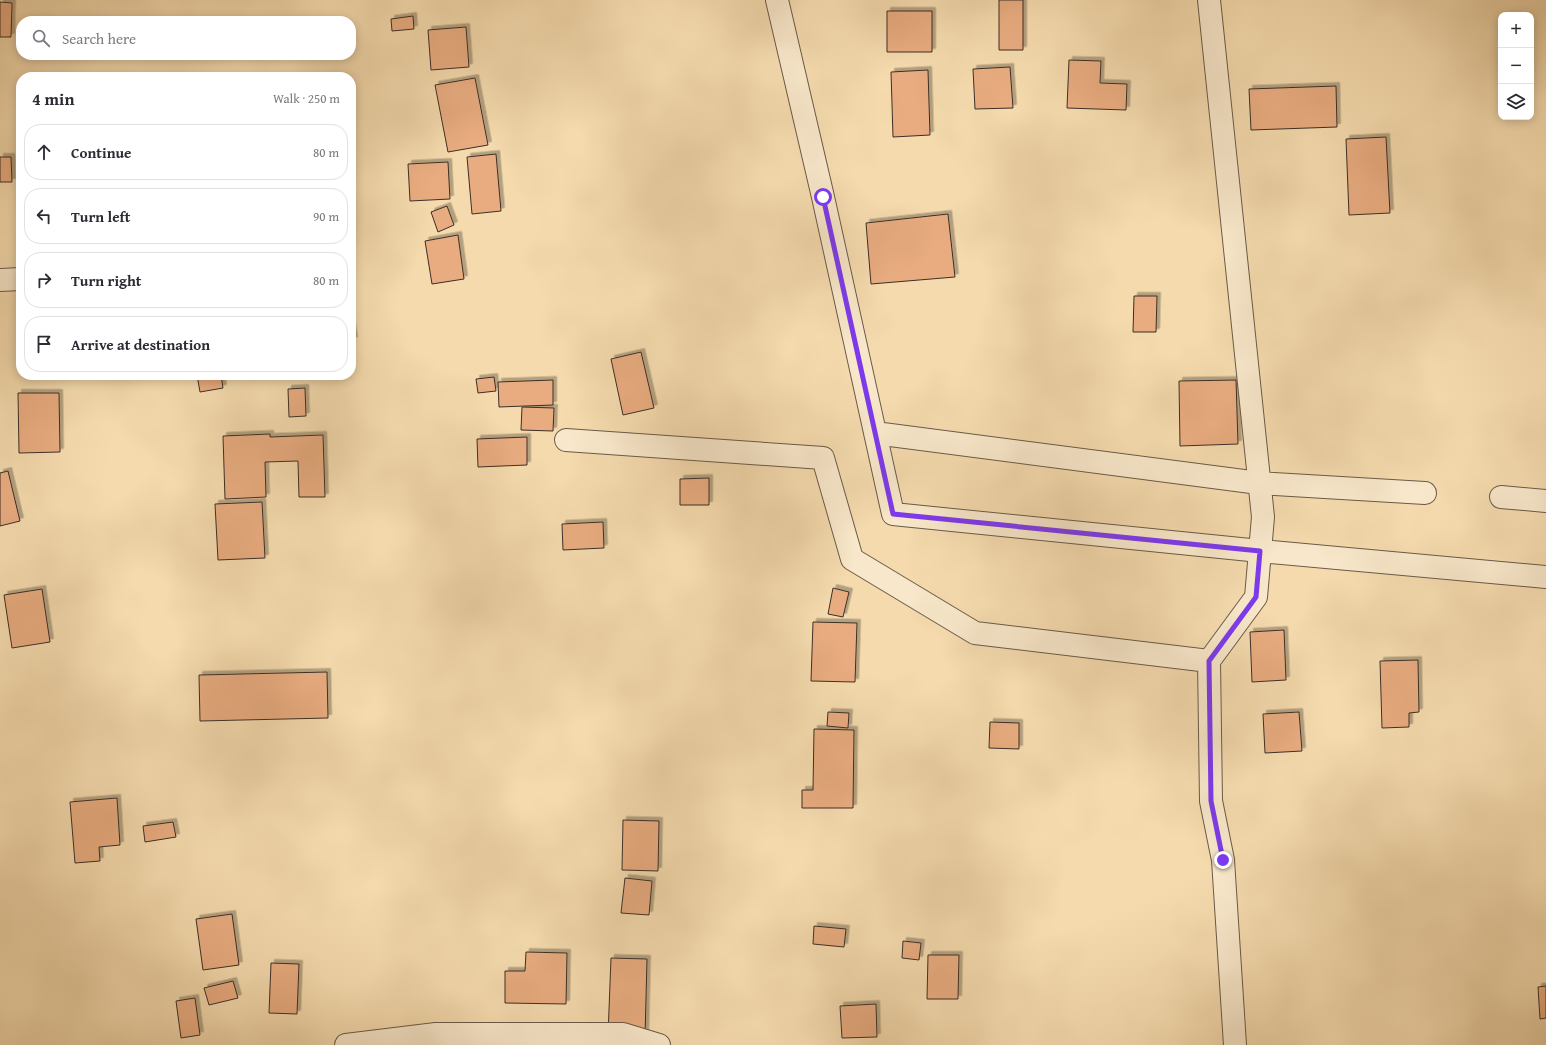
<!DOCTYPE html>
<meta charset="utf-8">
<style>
body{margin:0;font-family:"Gentium Book Plus",serif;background:#f7f7f7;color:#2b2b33}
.controls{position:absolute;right:12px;top:12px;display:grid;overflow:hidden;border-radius:8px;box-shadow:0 2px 10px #0003}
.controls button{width:36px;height:36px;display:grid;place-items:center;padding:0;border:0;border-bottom:1px solid #e1e1e2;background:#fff;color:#2b2b33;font:20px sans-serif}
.stop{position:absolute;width:12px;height:12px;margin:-9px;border:3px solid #7c3aed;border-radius:50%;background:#fff}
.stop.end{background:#7c3aed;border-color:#fff;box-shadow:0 1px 4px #0008}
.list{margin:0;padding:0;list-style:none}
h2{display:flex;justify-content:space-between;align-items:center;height:52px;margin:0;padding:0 16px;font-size:17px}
h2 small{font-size:13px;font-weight:400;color:#7c7c81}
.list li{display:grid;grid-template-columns:26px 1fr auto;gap:12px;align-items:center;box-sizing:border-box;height:56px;margin:0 8px 8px;padding:0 8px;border:1px solid #e1e1e2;border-radius:16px}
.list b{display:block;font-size:15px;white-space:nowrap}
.list em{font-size:13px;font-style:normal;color:#7c7c81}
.icon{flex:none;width:22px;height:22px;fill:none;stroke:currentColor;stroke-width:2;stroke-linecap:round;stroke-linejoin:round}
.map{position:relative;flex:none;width:1546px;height:1045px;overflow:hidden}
.search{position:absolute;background:#fff;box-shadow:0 2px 10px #0003;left:16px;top:16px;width:340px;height:44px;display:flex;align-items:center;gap:10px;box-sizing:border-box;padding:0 14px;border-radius:16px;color:#7c7c81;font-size:15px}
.panel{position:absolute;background:#fff;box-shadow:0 2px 10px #0003;left:16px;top:72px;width:340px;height:308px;border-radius:16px}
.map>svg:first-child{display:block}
.building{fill:#e8ac80;stroke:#3c2f26;filter:url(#shadow)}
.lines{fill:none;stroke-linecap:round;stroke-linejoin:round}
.street-casing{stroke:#6a5a48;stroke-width:24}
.street{stroke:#f8e7ca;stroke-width:22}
.route{stroke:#7c3aed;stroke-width:5}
</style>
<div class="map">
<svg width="1546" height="1045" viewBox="0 0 1546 1045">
<defs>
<filter id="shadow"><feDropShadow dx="3.5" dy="-3.5" stdDeviation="0" flood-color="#0004"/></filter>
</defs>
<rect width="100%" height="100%" fill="#f4daad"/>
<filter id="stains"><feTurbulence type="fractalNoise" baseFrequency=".005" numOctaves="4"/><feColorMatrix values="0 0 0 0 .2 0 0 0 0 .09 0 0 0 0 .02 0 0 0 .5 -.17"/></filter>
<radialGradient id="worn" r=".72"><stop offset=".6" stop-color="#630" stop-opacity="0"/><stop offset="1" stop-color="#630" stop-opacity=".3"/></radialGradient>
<path class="building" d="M999,0H1023V50H999Z
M0,2L12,3L11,37H0Z
M887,11H932V52H887Z
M413,16L414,29L392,31L391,19Z
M466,27L469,67L431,70L428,30Z
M1069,60L1101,61L1100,83L1127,84L1126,110L1067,108Z
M1010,67L1013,108L975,109L973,69Z
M928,70L930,135L893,137L891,72Z
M475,78L488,145L448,152L435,85Z
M1336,86L1337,127L1251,130L1249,89Z
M1386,137L1390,213L1349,215L1346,139Z
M496,154L501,211L472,214L467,157Z
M0,157H11L12,182H0Z
M448,162L450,199L410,201L408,164Z
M447,206L454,225L438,232L431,212Z
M948,214L955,277L871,284L866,223Z
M458,235L464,279L432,284L425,241Z
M1134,296H1157L1156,332H1133Z
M351,321L354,340L351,341Z
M641,352L654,408L623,415L611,359Z
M197,375H221L223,388L200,392Z
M494,377L496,391L478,393L476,379Z
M553,380V405L499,407L498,382Z
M1236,380L1238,444L1180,446L1179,381Z
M305,388L306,416L289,417L288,389Z
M18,393H59L60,452L19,453Z
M522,407L554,408L553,431L521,430Z
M270,434V437L323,435L325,497H299L298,461L265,462L266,497L225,499L223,436Z
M527,437V465L478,467L477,439Z
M8,471L20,521L0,526V473Z
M709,478V505H680V479Z
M262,502L265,558L218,560L215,504Z
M603,522L604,548L563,550L562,524Z
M833,588L849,592L843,617L828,614Z
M42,589L50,642L12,648L4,595Z
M813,622L857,623L855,682L811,681Z
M1284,630L1286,680L1252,682L1250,632Z
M1418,660L1419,712L1409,713V727L1382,728L1380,661Z
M327,672L328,718L200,721L199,675Z
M828,712L849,713L848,728L827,726Z
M1299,712L1302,751L1265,753L1263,714Z
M990,722L1019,723V749L989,748Z
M814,729L854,730L853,808H802V790H813Z
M117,798L120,845L99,847L100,861L75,863L70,802Z
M623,820L659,821L658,871L622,870Z
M173,822L176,837L145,842L143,826Z
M625,878L652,881L649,915L621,913Z
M232,914L239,965L203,970L196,919Z
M814,926L846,929L844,947L813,944Z
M903,941L921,943L919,960L902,958Z
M526,952L567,953L566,1004L505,1003V971H525Z
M928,955H959L958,999H927Z
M611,958L647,959L645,1037L608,1036Z
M271,963L299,964L297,1014L269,1013Z
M233,981L238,998L209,1005L204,988Z
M1546,986V1018L1540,1019L1538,987Z
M195,998L200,1035L181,1038L176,1001Z
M876,1004L877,1037L842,1038L840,1006Z"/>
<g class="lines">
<g class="street-casing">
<path id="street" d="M777,0L823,197L893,514L1260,551L1546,577
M1209,0L1263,517L1256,597L1209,661L1211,801L1223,860L1235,1045
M0,280L21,279
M875,433L1259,483L1425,493
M566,440L823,458L852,559L975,633L1209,661
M1501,497L1546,501
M346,1045L436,1034H623L659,1045"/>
</g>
<use href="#street" class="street"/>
</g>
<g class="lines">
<path class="route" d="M823,197L893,514L1260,551L1256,597L1209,661L1211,801L1223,860"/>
</g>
<rect width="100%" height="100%" filter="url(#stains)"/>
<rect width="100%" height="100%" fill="url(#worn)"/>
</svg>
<div class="controls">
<button>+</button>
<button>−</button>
<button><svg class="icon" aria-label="layers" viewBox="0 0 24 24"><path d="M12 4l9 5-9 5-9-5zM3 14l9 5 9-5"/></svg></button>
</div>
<div class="stop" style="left:823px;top:197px"></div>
<div class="stop end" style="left:1223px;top:860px"></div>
<div class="search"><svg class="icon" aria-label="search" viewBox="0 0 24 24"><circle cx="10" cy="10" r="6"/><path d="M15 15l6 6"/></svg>Search here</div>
<section class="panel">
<h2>4 min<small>Walk · 250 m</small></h2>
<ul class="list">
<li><svg class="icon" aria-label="ahead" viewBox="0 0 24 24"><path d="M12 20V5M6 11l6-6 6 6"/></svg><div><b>Continue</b></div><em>80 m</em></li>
<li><svg class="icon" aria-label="left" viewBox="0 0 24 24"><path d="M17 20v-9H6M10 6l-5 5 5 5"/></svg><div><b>Turn left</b></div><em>90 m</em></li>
<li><svg class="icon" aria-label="right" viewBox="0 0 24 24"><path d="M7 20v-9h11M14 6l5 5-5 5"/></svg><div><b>Turn right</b></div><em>80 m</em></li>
<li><svg class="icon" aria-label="arrive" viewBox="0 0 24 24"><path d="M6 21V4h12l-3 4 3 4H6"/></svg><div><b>Arrive at destination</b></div></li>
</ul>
</section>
</div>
